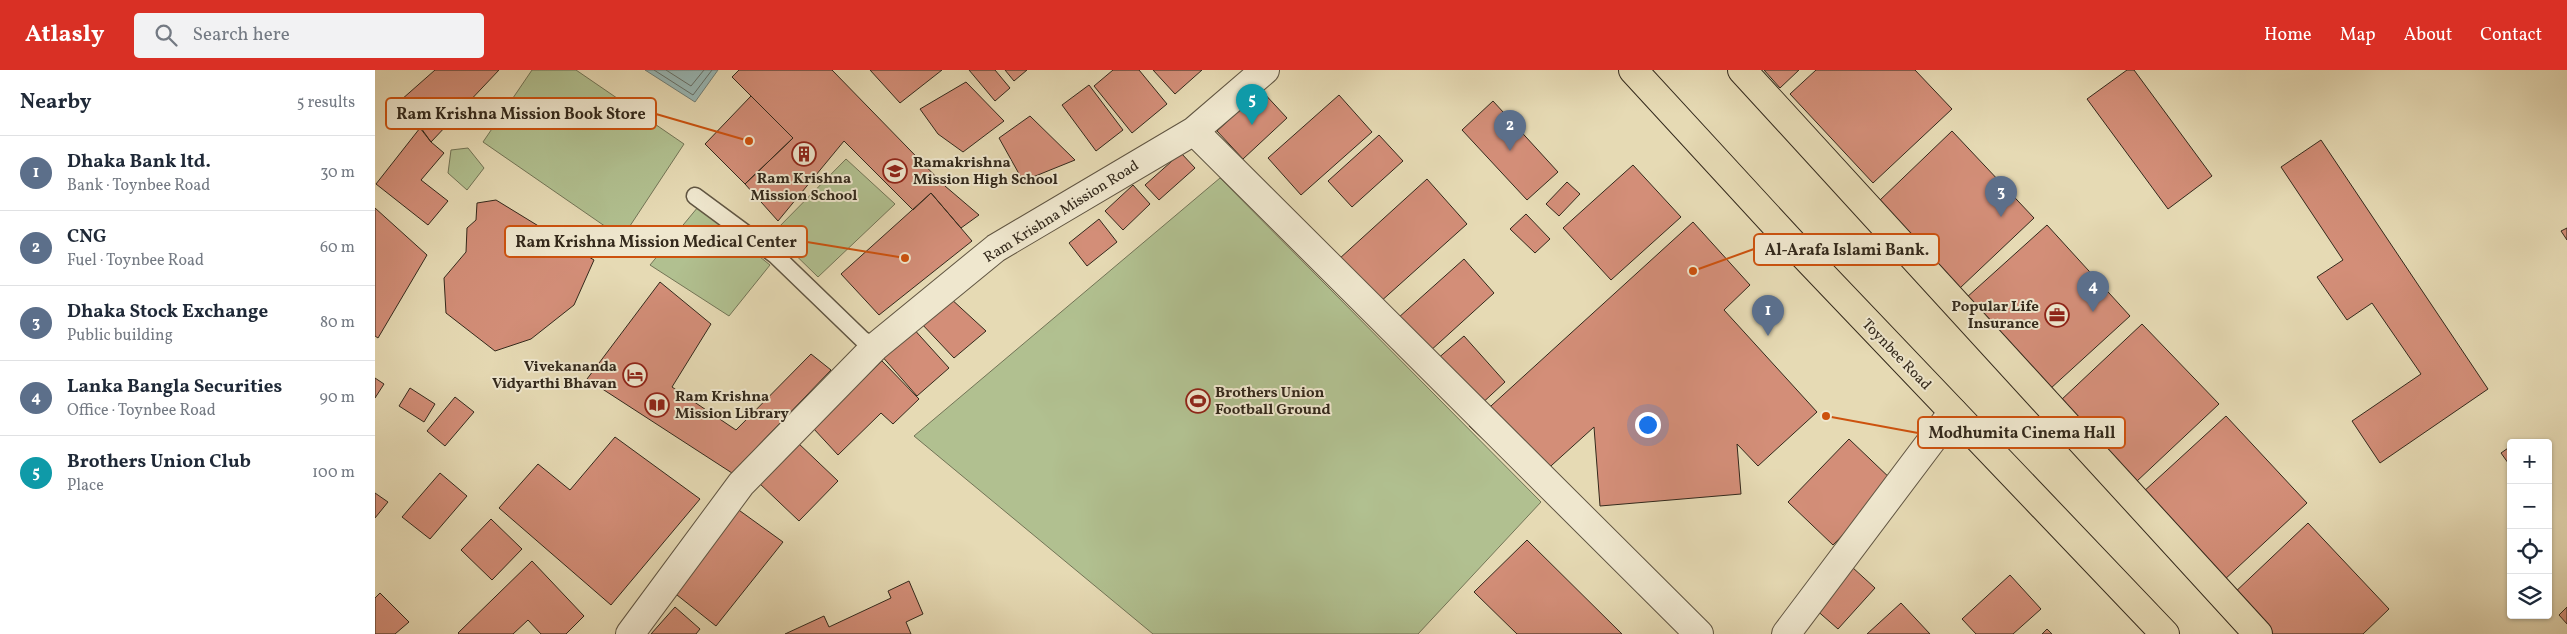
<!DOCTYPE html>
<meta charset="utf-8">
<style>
body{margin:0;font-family:Vollkorn,serif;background:#f2f2f3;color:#1f2937}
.controls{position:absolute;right:15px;bottom:15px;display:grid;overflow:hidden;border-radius:5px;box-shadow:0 1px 4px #0004}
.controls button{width:45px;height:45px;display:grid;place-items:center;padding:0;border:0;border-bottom:1px solid #e0e1e3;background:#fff;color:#1f2937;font:25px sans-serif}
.you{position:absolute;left:1272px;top:354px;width:18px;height:18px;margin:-12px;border:4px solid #fff;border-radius:50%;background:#1a73e8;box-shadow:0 0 0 8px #1a73e833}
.badge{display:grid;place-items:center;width:32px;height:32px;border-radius:50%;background:#d93025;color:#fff;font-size:16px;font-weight:700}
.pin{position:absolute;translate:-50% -41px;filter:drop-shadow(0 1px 2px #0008)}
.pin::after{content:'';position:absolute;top:26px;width:18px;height:15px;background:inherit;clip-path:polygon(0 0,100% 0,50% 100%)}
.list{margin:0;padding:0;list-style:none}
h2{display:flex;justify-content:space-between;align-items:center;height:65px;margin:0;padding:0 20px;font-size:21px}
h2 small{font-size:16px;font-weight:400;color:#747a83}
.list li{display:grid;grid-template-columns:32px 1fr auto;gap:15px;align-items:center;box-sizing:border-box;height:75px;padding:0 20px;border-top:1px solid #e0e1e3}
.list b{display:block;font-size:19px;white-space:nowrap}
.list p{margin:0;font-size:16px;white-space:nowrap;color:#747a83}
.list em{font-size:16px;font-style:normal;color:#747a83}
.icon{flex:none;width:28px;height:28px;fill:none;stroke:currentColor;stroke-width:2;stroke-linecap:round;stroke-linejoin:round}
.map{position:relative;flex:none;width:2192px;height:564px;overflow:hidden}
header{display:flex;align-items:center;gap:30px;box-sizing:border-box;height:70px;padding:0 25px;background:#d93025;color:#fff}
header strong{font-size:24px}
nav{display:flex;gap:28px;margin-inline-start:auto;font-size:18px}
.search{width:350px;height:45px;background:#f2f2f3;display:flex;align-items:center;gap:12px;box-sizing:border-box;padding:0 18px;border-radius:5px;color:#747a83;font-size:19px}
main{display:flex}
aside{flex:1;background:#fff}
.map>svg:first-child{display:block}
.green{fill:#b1c090;stroke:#727456}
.water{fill:#99b8b6;stroke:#707f78}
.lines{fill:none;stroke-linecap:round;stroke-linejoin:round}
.shore{stroke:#667069;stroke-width:1}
.building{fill:#d38e78;stroke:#33291c}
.service-casing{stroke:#605542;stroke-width:19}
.minor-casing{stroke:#605542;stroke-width:30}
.primary-casing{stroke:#33291c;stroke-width:30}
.service{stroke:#efe7ce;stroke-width:16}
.minor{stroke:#efe7ce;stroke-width:28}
.primary{stroke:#e6dab4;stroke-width:28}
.labels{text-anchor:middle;stroke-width:4;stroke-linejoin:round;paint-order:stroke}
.poi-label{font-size:15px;font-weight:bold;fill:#33291c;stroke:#efe7ce;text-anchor:start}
.street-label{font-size:15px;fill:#33291c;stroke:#efe7ce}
.leader{fill:none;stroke:#cd520e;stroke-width:2}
.callout-dot{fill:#cd520e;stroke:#efe7ce;stroke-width:2}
.callout{fill:#efe7ce;stroke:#cd520e;stroke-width:2}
.callout-label{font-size:16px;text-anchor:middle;font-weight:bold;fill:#33291c}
</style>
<header>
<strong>Atlasly</strong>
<div class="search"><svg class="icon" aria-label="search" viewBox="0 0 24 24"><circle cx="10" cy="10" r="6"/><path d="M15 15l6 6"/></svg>Search here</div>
<nav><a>Home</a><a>Map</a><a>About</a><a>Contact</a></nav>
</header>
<main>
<aside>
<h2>Nearby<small>5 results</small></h2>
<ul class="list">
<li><span class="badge" style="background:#5c6f8a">1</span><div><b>Dhaka Bank ltd.</b><p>Bank · Toynbee Road</p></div><em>30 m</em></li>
<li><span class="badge" style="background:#5c6f8a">2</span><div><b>CNG</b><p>Fuel · Toynbee Road</p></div><em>60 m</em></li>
<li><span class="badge" style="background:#5c6f8a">3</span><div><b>Dhaka Stock Exchange</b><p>Public building</p></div><em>80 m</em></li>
<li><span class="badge" style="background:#5c6f8a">4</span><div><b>Lanka Bangla Securities</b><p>Office · Toynbee Road</p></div><em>90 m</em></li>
<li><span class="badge" style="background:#0f9aa8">5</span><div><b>Brothers Union Club</b><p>Place</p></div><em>100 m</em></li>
</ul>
</aside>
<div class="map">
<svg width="2192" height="564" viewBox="0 0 2192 564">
<rect width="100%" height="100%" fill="#e6dab4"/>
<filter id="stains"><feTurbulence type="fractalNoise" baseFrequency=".004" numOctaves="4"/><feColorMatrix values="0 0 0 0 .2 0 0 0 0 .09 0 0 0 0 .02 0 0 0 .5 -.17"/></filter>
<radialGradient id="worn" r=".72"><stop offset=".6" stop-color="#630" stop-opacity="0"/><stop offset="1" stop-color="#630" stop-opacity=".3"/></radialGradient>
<path class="green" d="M157,0H201L309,74L247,168L108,72Z
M93,78L109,98L92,120L73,103L76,80Z
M471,89L520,134L443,207L398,163Z
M845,108L1166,432L1043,564H778L539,366Z
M323,137L395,195L354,246L275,195Z"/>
<path class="water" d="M270,0H343L320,32Z"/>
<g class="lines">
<path class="shore" d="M279,0L318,25L337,0
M291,0L316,16L329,0"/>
</g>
<path class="building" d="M60,0H124L56,72L26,30Z
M364,0H457L570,116L604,145L586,158L556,123L538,140L469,71L403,151L370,114L418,68L357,7Z
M495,0H567L525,33Z
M594,0H620L635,18L620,31Z
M630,0H652L639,11Z
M738,0H764L792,34L757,63L719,16Z
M778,0H827L800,24Z
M1389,0H1424L1405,18Z
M1441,0H1540L1577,39L1498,113L1415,24Z
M1752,0H1759L1837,106L1793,139L1712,29Z
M591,12L629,51L588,82L563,64L545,39Z
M714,15L748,60L721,81L687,35Z
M886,20L912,48L868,89L842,61Z
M964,25L997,62L926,125L893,88Z
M376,26L418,68L370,114L330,74Z
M1118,31L1183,102L1152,130L1087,60Z
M655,46L700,90L648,111L624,68Z
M45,58L56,72L69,83L46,110L73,131L53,155L1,114Z
M1577,61L1659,148L1585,218L1503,132Z
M1004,65L1028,91L977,137L953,111Z
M1946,70L2113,319L2005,393L1977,351L2046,304L1997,233L1972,250L1942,207L1968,190L1906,97Z
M806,83L820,98L784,130L770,115Z
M1258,95L1306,147L1236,210L1188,158Z
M1052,109L1092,154L1004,233L964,189Z
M1192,112L1205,124L1184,146L1171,134Z
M758,115L775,134L748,160L730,141Z
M556,123L597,171L504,245L466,204Z
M121,130L219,190L199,235L156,269L120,281L71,243L69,208L91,182L92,158L101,150L102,133Z
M0,138L52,185L3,268L0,266Z
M1151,144L1175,169L1160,183L1135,159Z
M724,149L742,172L712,196L694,173Z
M1318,152L1375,215L1349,240L1442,342L1383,396L1362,374L1366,424L1225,436L1219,357L1156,414L1094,356Z
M1672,155L1755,246L1675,319L1591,228Z
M2192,158V170L2186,161Z
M1089,189L1119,223L1054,282L1023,248Z
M285,212L336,254L297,317L361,360L436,284L456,300L357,403L212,309Z
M574,227L611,261L579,288L545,252Z
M1767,254L1844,334L1761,412L1685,331Z
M536,256L574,298L542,326L505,284Z
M1089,266L1130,312L1103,337L1061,290Z
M507,291L544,329L518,354L506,343L463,385L438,358Z
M0,308L9,314L0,328Z
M35,318L60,334L49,352L24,336Z
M80,327L99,342L70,376L52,361Z
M1851,346L1932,433L1848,511L1767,423Z
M240,367L325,429L236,535L124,438L163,394L195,420Z
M1474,369L1519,412L1458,475L1413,432Z
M422,372L463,411L424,451L383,412Z
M2136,376V397L2126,383Z
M65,403L92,426L55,469L27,447Z
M0,423L13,432L0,448Z
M361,438L408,472L341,556L297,521Z
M116,449L147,479L117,510L86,480Z
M1933,453L2014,539L1988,564H1894L1857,525Z
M1152,470L1247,564H1142L1099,522Z
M157,491L209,546L191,564H166L153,550L138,564H84L83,563Z
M1477,497L1500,518L1463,559L1439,538Z
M1635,505L1666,539L1638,564H1601L1587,549Z
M534,511L548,544L531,552L536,564H410L449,546L454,557L516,528L513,521Z
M5,523L34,552L20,564H0V528Z
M1526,533L1555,564H1492Z
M300,537L325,559L321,564H276Z
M2192,537V554L2184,545Z
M1672,559L1677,564H1667Z"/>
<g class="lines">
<g class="service-casing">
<path id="service" d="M320,126L400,185L487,269L500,277"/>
</g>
<g class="minor-casing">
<path id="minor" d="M819,61L1324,564
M255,564L366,414L500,277L621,178L819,61L890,0
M1411,564L1578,342"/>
</g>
<g class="primary-casing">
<path id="primary" d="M1258,0L1419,175L1790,564
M1367,0L1883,564"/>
</g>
<use href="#service" class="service"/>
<use href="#minor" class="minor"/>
<use href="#primary" class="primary"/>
</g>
<defs>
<g id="building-ring" transform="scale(1.25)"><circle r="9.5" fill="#efe7ce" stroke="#8f2418" stroke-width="1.5"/><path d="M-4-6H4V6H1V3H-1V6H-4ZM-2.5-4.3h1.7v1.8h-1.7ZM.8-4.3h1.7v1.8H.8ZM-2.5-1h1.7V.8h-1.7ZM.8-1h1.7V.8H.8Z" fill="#8f2418"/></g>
<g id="school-ring" transform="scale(1.25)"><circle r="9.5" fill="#efe7ce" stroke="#8f2418" stroke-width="1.5"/><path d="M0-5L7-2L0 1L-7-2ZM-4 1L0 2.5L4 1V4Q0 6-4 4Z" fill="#8f2418"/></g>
<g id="office-ring" transform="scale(1.25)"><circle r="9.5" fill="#efe7ce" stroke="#8f2418" stroke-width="1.5"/><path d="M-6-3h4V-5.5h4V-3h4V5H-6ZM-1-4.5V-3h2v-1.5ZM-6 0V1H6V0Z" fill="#8f2418"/></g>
<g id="hotel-ring" transform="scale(1.25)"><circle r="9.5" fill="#efe7ce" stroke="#8f2418" stroke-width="1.5"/><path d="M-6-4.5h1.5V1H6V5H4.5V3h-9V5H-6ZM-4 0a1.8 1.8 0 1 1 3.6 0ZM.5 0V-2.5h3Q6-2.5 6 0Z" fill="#8f2418"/></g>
<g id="stadium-ring" transform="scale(1.25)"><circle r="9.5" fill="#efe7ce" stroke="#8f2418" stroke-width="1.5"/><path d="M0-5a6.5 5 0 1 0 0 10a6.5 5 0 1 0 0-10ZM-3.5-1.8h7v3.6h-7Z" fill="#8f2418"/></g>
<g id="library-ring" transform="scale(1.25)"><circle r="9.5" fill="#efe7ce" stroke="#8f2418" stroke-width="1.5"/><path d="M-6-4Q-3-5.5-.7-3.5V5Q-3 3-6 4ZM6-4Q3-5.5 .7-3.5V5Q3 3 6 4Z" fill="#8f2418"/></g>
</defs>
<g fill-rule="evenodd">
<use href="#building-ring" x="429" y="84"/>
<use href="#school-ring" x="520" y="101"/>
<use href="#office-ring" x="1682" y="245"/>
<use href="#hotel-ring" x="260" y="305"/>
<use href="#stadium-ring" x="823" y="331"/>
<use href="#library-ring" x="282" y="335"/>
</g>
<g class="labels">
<g class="poi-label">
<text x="538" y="97">Ramakrishna<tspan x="538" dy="17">Mission High School</tspan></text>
<text x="429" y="113" text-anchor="middle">Ram Krishna<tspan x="429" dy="17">Mission School</tspan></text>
<text x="1664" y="241" text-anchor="end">Popular Life<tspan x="1664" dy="17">Insurance</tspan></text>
<text x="242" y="301" text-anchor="end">Vivekananda<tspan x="242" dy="17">Vidyarthi Bhavan</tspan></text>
<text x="840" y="327">Brothers Union<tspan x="840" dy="17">Football Ground</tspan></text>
<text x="300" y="331">Ram Krishna<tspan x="300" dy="17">Mission Library</tspan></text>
</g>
<g class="street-label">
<text transform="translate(686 141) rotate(-32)" y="5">Ram Krishna Mission Road</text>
<text transform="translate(1522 284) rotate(46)" y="5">Toynbee Road</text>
</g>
</g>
<path class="leader" d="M374 71L281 44M530 188L432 172M1318 201L1379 179M1451 346L1543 363"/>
<g class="callout-dot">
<circle cx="374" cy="71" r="5"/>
<circle cx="530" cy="188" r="5"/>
<circle cx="1318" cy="201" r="5"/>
<circle cx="1451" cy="346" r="5"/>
</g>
<g class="callout">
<rect x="11" y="28" width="270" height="31" rx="5"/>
<rect x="130" y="156" width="302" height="31" rx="5"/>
<rect x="1379" y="164" width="185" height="31" rx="5"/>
<rect x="1543" y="347" width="207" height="31" rx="5"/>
</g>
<g class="callout-label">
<text x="146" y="49">Ram Krishna Mission Book Store</text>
<text x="281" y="177">Ram Krishna Mission Medical Center</text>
<text x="1472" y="185">Al-Arafa Islami Bank.</text>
<text x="1647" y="368">Modhumita Cinema Hall</text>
</g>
<rect width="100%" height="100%" filter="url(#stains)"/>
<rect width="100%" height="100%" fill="url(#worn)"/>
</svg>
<div class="controls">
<button>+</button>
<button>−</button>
<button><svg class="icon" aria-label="locate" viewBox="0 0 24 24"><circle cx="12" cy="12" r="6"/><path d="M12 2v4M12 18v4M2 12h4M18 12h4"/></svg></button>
<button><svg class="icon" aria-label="layers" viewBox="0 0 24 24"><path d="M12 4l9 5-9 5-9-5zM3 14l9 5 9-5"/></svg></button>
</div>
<div class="you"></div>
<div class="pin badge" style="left:1393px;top:266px;background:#5c6f8a">1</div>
<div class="pin badge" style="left:1135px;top:81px;background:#5c6f8a">2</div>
<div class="pin badge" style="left:1626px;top:147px;background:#5c6f8a">3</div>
<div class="pin badge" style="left:1718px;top:242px;background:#5c6f8a">4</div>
<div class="pin badge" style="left:877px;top:55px;background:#0f9aa8">5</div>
</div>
</main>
